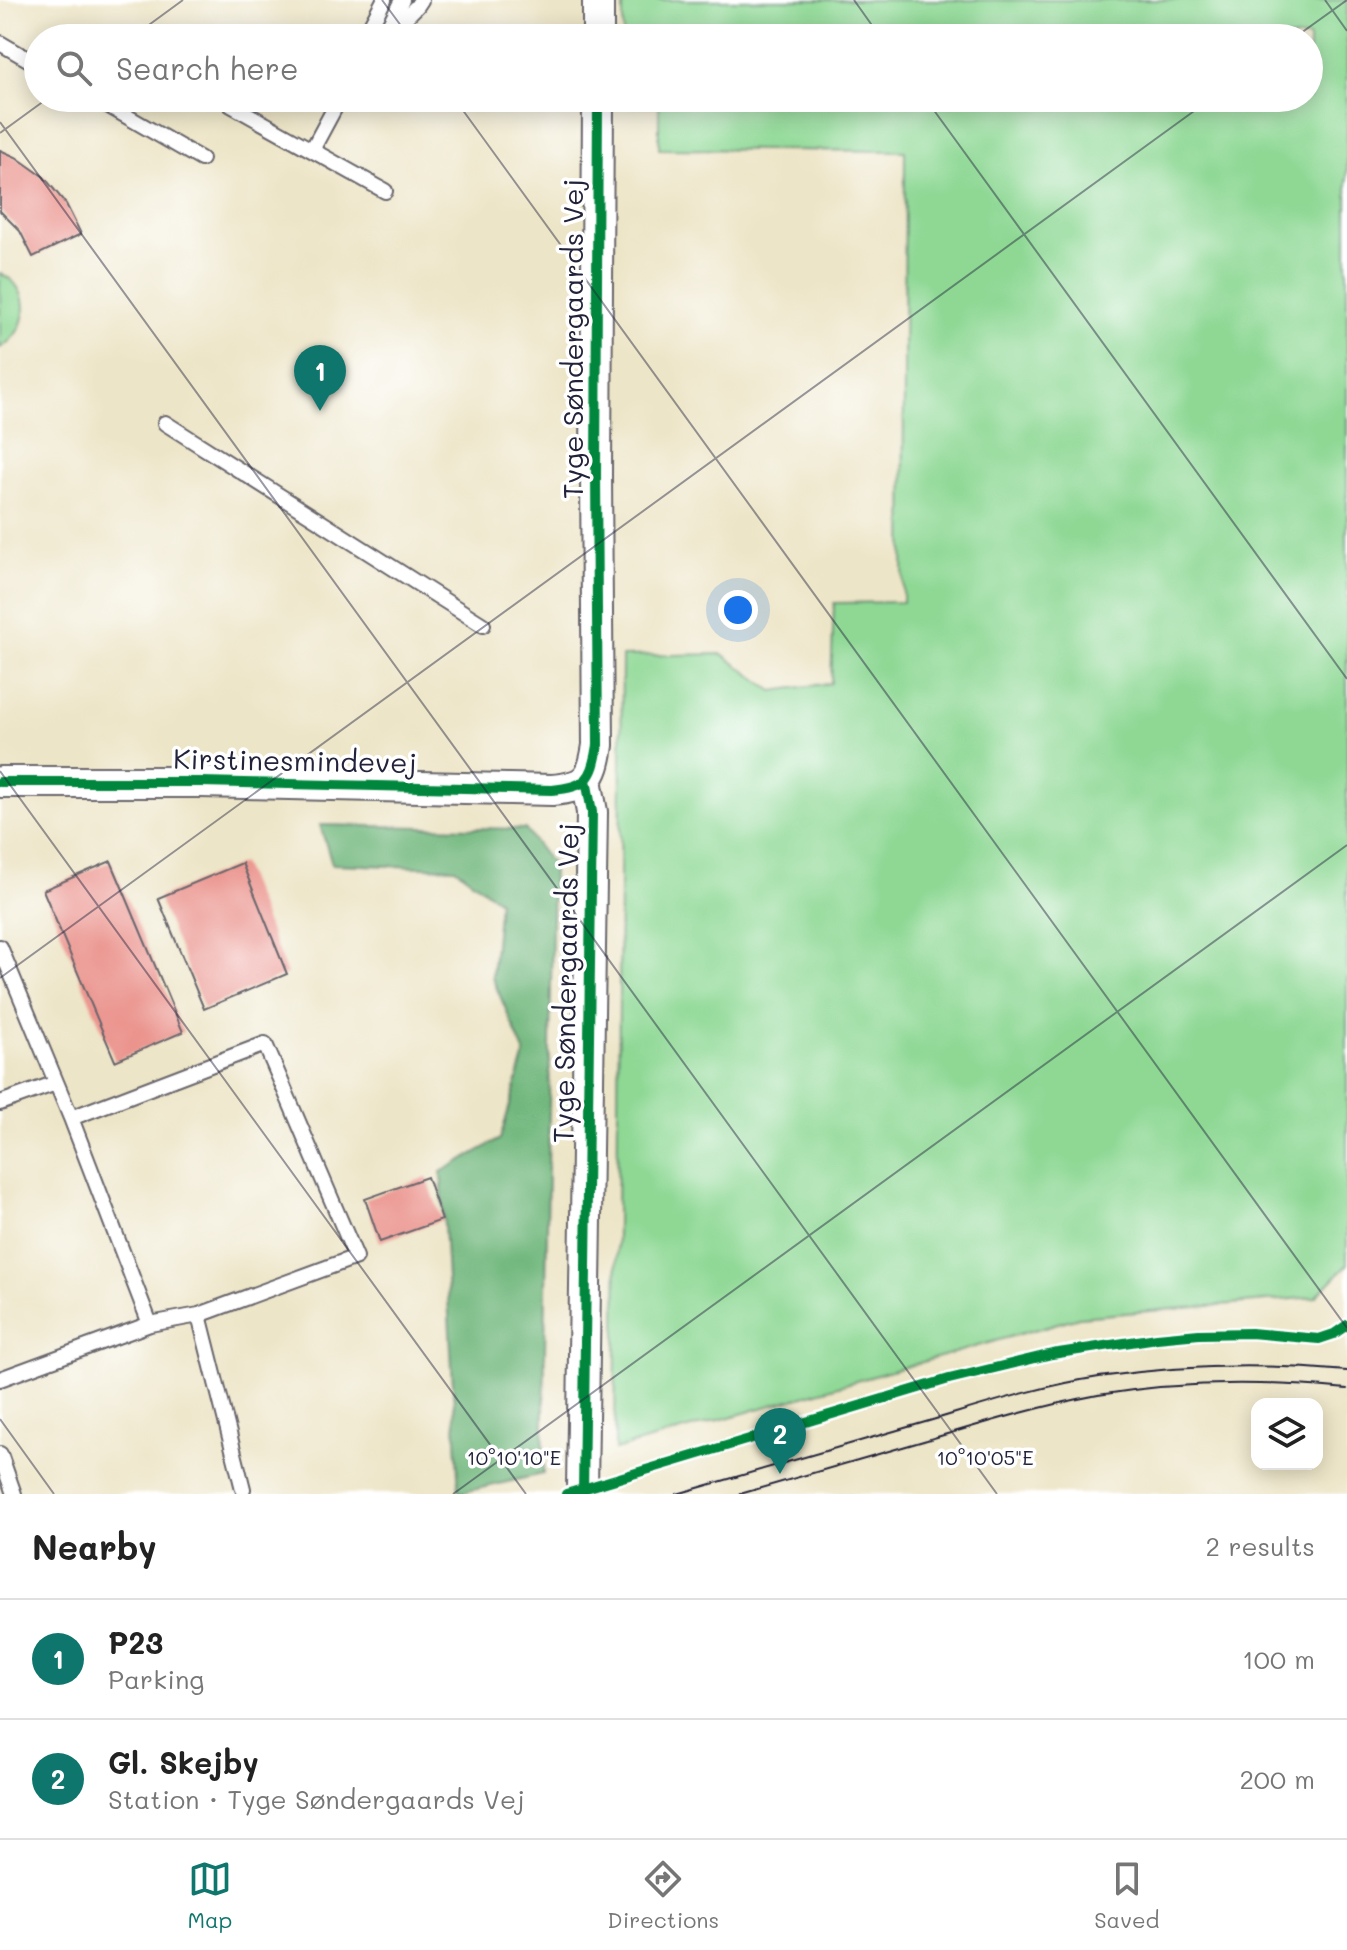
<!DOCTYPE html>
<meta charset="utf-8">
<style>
body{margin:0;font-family:Mali,sans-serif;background:#f2f2f2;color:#222}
.controls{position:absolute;right:24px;bottom:24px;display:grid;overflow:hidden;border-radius:16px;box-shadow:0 4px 20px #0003}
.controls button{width:72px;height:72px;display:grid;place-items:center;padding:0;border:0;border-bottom:2px solid #e0e0e0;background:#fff;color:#222;font:40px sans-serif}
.you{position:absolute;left:738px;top:610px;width:28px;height:28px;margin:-20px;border:6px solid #fff;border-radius:50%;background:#1a73e8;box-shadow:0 0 0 12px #1a73e833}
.badge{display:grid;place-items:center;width:52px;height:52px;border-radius:50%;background:#0f766e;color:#fff;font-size:26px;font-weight:700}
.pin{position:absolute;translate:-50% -66px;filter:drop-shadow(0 2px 4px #0008)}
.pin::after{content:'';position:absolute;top:42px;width:28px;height:24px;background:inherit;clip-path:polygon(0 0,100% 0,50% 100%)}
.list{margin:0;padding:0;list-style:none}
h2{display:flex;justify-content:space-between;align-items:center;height:104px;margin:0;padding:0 32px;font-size:34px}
h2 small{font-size:26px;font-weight:400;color:#767676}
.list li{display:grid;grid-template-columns:52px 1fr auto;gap:24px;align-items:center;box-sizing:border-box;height:120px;padding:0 32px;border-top:2px solid #e0e0e0}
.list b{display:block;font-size:30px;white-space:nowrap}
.list p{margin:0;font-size:26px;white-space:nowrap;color:#767676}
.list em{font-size:26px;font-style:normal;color:#767676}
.icon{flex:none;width:44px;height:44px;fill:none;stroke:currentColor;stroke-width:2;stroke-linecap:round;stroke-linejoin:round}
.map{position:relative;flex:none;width:1347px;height:1494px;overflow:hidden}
.search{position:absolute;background:#fff;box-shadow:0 4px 20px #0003;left:24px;right:24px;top:24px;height:88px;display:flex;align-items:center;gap:20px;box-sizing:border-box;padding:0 28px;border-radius:44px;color:#767676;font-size:30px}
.sheet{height:344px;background:#fff}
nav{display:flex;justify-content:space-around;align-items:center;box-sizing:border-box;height:112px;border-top:2px solid #e0e0e0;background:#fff;font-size:22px;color:#767676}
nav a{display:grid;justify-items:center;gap:4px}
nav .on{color:#0f766e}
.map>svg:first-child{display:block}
.green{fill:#8ed894;stroke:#587d68;stroke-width:2}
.forest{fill:#72b87e;stroke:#4a6d5c;stroke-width:2}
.building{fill:#eb948e}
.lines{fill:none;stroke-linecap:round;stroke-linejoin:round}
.lane-casing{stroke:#69666c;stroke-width:18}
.street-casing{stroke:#69666c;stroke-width:34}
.lane{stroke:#fff;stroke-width:14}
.street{stroke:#fff;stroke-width:30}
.tram{stroke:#22223b;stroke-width:2}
.cycleway-casing{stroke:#fff;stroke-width:15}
.cycleway{stroke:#00873e;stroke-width:10}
.ticks{fill:none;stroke:#22223b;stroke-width:2;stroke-opacity:0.45}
.labels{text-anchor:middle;stroke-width:7;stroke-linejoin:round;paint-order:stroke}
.street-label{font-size:28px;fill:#22223b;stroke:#fff}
.ticks-label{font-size:20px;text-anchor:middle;fill:#22223b;stroke:#fff;stroke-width:7;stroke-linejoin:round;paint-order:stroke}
</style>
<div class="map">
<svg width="1347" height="1494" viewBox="0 0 1347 1494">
<rect width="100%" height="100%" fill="#fff"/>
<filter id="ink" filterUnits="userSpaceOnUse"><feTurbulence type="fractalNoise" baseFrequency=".0125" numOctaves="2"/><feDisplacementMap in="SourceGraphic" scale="16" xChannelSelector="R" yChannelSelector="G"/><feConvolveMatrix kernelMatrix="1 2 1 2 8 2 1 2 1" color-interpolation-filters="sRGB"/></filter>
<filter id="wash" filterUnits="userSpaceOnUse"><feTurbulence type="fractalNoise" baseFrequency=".006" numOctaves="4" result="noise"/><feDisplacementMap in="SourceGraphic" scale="32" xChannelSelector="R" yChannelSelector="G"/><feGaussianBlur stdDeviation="1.8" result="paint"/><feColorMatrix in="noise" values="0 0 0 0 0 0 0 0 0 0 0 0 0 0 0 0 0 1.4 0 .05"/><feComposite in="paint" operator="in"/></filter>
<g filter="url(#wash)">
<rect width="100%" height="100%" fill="#ede5c7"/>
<path class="green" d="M623,0H1347V1265L1316,1297L1079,1317L615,1450L622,656L722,654L773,691L831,683L834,603L903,602L905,151L659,149V106H621V98H1309V38H623Z
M0,273C34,288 30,331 0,348Z"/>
<path class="forest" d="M320,825L525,829L553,866L543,1474L459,1493L441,1172L500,1139L525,1054L492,977L499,901L455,868L332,864Z"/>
<g id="blocks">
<path class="building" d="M0,150L16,157L44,177L66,204L81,234L33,257L20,231L0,211Z
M111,861L183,1032L115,1061L43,890Z
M242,863L287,974L204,1009L158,898Z
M427,1177L442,1220L380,1242L365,1199Z"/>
</g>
</g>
<g filter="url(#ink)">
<use href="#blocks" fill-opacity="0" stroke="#69666c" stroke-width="2"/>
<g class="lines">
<g class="lane-casing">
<path id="lane" d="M386,31L402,0
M364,38L384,0
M385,38L417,6L421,0
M0,43L38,65
M95,98L201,159
M231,105L385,191
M312,150L340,98
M165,423L483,625
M0,947L71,1118L150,1324
M0,1103L56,1083
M199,1315L243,1489
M0,1379L150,1324L199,1315L356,1257L265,1044L71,1118
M0,1454L14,1494"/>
</g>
<g class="street-casing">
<path id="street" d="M598,38V0
M0,782H201L552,790C587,787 593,779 598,745L596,475L598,98
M582,1489L592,812L586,780"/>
</g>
<use href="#lane" class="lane"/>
<use href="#street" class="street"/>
<path class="tram" d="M677,1494C759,1470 841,1447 922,1423C980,1406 1039,1386 1099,1377C1181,1365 1264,1363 1347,1371
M740,1494C803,1476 865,1458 927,1440C984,1423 1040,1406 1098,1395C1180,1381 1264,1381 1347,1389"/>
<g class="cycleway-casing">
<path id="cycleway" d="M0,782H201L552,790C587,787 593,779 598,745L596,475L598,98
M566,1494L949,1379L1052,1354L1157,1338L1199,1334L1251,1333L1319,1339L1334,1334L1347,1325
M583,1494L592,812L586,780"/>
</g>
<use href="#cycleway" class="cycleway"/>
</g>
</g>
<path class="ticks" d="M382,0L410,38M854,0L881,38M1325,0L1347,31M131,38L183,0M1294,38L1347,0M454,98L1347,1328M925,98L1347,679M0,122L997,1494M0,133L48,98M0,771L526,1494M0,978L1212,98M0,1419L54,1494M453,1494L1347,845"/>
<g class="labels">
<g class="street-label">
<text transform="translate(573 339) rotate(-90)" y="10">Tyge Søndergaards Vej</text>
<text transform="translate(295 761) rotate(1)" y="10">Kirstinesmindevej</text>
<text transform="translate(566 983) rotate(-89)" y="10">Tyge Søndergaards Vej</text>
</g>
</g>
<g class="ticks-label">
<text x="514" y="1465">10°10'10"E</text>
<text x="985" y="1465">10°10'05"E</text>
</g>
</svg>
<div class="controls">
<button><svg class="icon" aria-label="layers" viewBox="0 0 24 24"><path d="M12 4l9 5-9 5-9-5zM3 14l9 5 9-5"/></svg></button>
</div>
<div class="you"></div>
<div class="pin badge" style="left:320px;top:411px">1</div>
<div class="pin badge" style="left:780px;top:1474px">2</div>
<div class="search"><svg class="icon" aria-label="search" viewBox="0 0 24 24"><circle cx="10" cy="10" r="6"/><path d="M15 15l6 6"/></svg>Search here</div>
</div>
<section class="sheet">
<h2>Nearby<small>2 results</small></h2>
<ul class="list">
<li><span class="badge">1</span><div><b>P23</b><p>Parking</p></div><em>100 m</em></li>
<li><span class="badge">2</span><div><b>Gl. Skejby</b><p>Station · Tyge Søndergaards Vej</p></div><em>200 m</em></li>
</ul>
</section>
<nav>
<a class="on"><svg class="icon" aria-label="map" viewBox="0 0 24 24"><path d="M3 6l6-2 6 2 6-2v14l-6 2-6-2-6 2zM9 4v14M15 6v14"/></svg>Map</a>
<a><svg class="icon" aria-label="directions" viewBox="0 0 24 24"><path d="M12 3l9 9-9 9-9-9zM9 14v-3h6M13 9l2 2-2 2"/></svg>Directions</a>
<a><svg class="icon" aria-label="saved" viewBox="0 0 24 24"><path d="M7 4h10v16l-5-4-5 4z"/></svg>Saved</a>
</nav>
